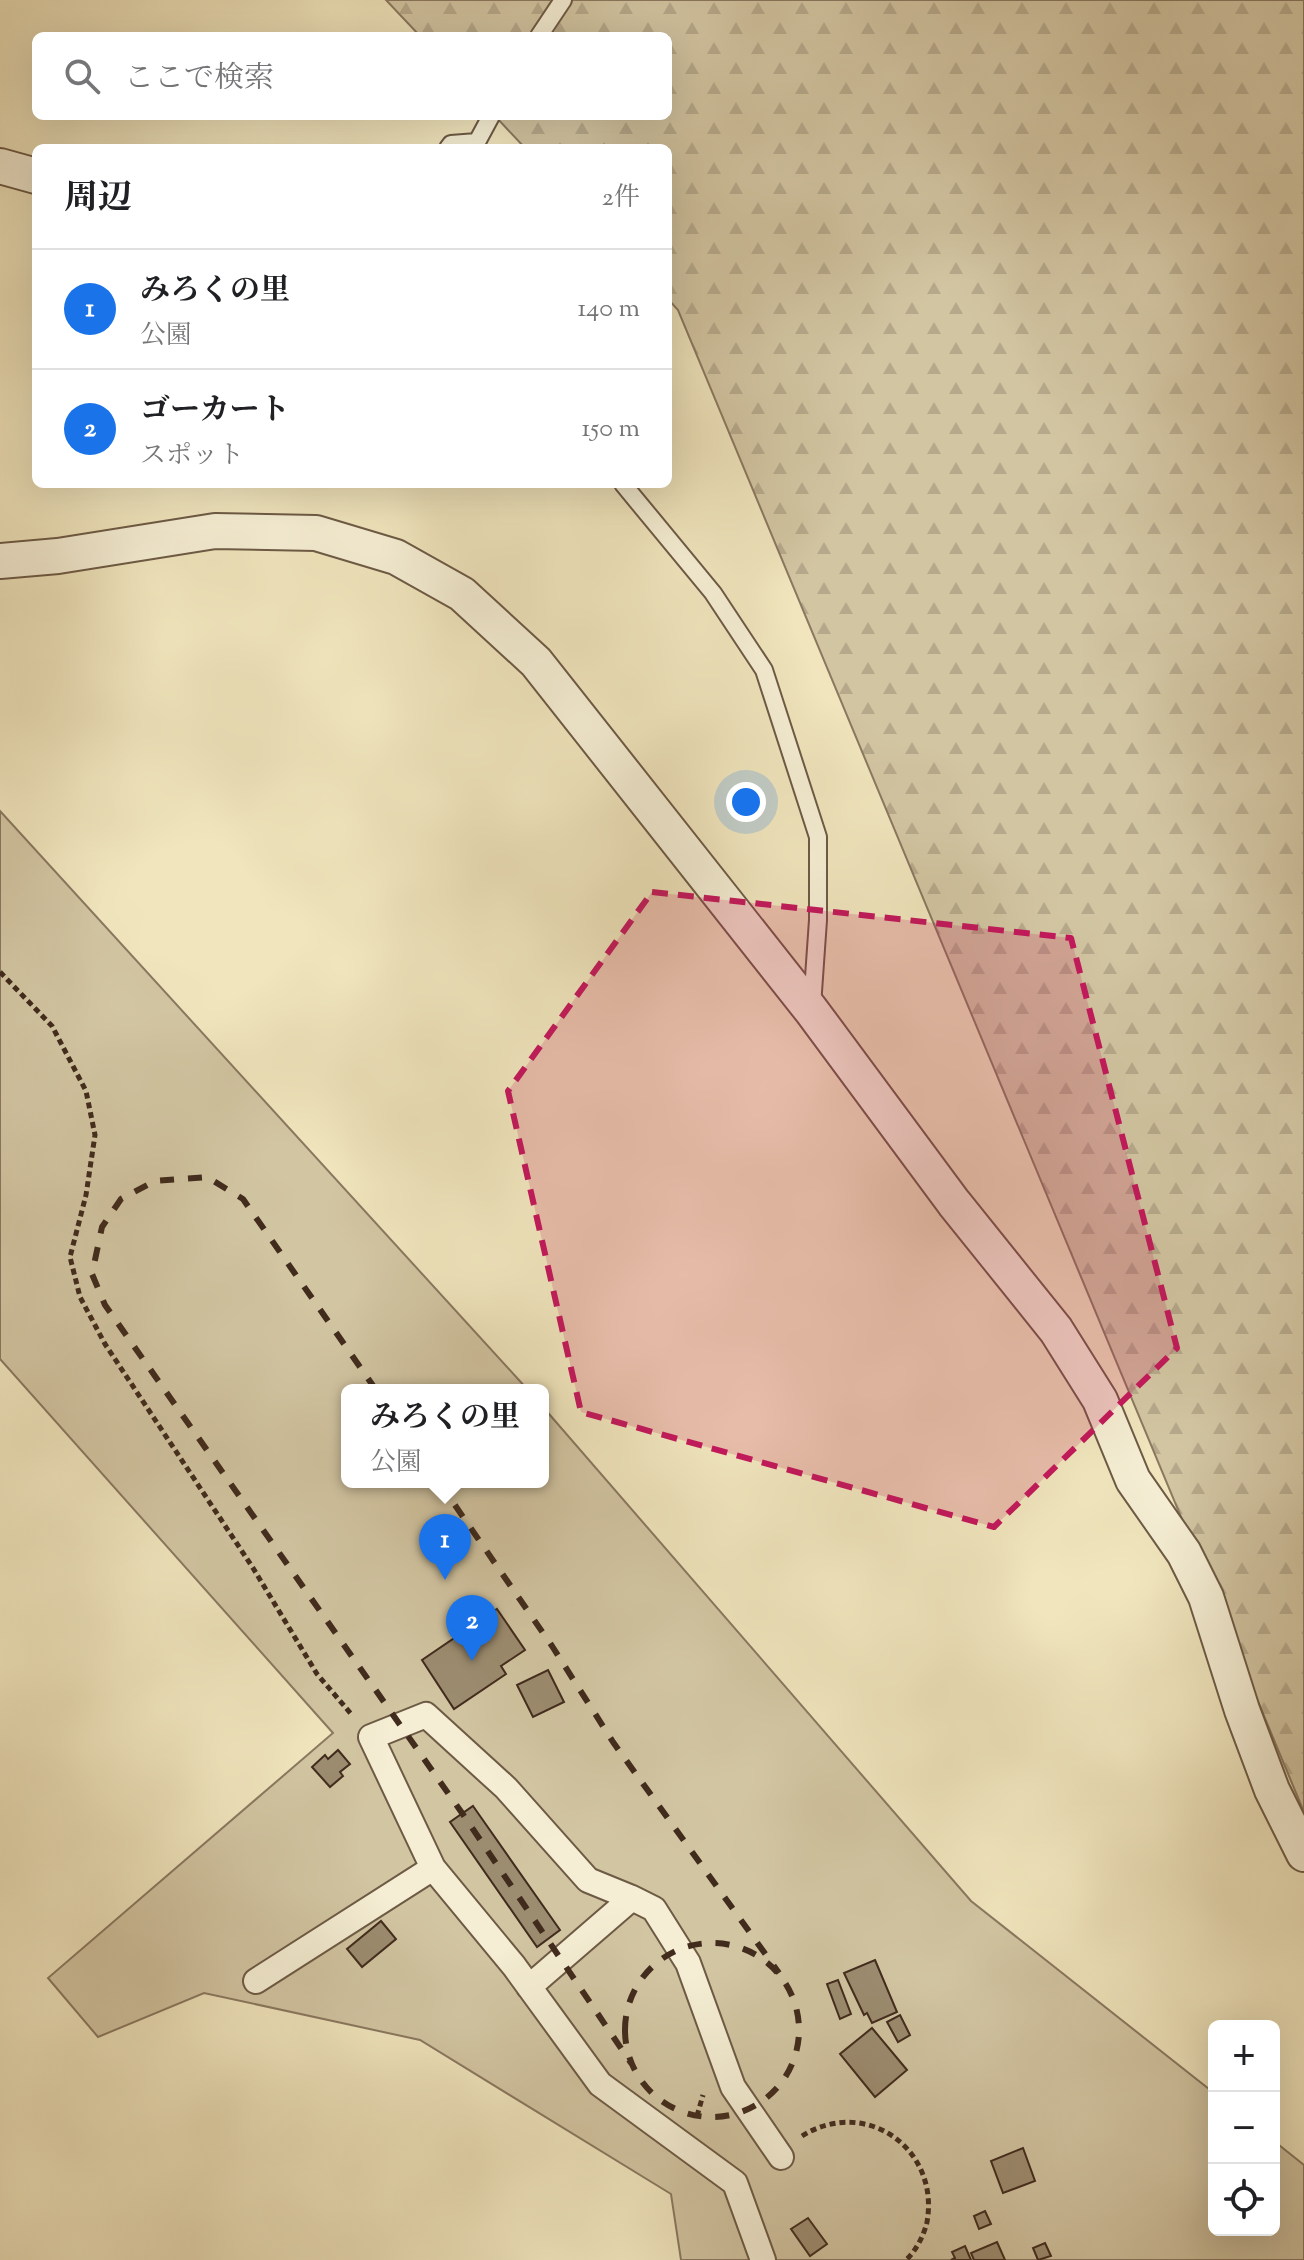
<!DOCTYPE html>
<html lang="ja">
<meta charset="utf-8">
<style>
body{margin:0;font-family:"Sorts Mill Goudy","Noto Serif JP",serif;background:#f6f6f6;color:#202124}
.controls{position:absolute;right:24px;bottom:24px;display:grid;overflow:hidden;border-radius:12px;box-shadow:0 8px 32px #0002}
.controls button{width:72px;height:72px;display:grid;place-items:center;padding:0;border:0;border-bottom:2px solid #e0e0e0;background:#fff;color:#202124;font:40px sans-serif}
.you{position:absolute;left:746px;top:802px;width:28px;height:28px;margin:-20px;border:6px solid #fff;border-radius:50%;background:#1a73e8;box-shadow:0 0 0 12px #1a73e833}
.badge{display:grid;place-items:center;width:52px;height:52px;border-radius:50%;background:#1a73e8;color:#fff;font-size:26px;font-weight:700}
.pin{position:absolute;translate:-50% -66px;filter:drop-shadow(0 2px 4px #0008)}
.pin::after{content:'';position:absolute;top:42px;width:28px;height:24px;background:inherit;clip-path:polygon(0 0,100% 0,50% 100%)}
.popup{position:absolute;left:341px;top:1384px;width:208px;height:104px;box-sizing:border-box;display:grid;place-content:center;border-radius:12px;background:#fff;filter:drop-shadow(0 2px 6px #0005);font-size:26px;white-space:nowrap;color:#757577}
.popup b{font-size:30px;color:#202124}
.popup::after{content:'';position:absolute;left:50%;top:100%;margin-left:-16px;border:16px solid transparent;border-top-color:#fff}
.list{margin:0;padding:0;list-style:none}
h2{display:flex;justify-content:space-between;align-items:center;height:104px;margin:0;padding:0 32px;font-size:34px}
h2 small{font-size:26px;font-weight:400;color:#757577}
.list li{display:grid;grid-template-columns:52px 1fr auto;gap:24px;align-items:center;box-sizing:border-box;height:120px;padding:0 32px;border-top:2px solid #e0e0e0}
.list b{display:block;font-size:30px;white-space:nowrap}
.list p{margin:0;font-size:26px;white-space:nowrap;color:#757577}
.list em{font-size:26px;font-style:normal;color:#757577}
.icon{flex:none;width:44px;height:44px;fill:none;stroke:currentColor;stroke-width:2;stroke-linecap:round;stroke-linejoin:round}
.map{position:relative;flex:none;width:1304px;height:2260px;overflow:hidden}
.search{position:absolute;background:#fff;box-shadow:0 8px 32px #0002;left:32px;top:32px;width:640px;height:88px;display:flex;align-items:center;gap:20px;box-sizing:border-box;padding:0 28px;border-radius:12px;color:#757577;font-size:30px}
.panel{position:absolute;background:#fff;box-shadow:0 8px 32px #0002;left:32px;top:144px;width:640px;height:344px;border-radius:12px}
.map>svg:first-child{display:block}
.forest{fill:url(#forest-firs);stroke:#8a7860;stroke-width:2}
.green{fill:#d2c5a2;stroke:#8a7860;stroke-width:2}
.building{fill:#9c8c70;stroke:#412b1d;stroke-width:2}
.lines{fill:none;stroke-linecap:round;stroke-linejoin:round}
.service-casing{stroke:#6d5a45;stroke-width:20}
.pedestrian-casing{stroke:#6d5a45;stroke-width:28}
.minor-casing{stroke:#6d5a45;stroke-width:38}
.path{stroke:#412b1d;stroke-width:5;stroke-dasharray:6 4;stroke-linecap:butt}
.service{stroke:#f5eed4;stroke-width:16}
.pedestrian{stroke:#f5eed4;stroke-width:24}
.minor{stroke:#f5eed4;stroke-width:34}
.rail{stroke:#412b1d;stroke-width:6;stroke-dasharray:14 14;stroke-linecap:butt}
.marked{fill:#c2185b;fill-opacity:0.2;stroke:#c2185b;stroke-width:6;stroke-dasharray:16 10;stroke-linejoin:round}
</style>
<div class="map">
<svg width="1304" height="2260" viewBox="0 0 1304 2260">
<defs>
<pattern id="forest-firs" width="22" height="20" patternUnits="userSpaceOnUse" patternTransform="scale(2)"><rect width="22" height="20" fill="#d2c5a2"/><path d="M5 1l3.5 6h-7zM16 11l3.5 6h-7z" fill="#b6a98b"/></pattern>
</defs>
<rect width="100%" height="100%" fill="#f0e5bd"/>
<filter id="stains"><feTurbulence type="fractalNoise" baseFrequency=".0025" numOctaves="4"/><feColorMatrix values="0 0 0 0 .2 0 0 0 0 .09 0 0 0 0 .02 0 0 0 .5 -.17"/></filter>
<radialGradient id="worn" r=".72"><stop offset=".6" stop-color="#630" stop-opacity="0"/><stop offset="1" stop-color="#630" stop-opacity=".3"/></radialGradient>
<path class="forest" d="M386,0H1304V1812L678,310L668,299V148H525L495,116H668V36H420Z"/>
<path class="green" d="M0,811L528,1390H347V1482H543V1407L971,1901L1214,2093V2230H1274V2141L1304,2165V2260H681L671,2194L420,2040L204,1993L98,2037L48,1978L333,1733L0,1359Z"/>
<path class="building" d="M497,1609L525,1650L501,1666L506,1674L454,1709L422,1660Z
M548,1670L564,1702L533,1717L517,1685Z
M338,1750L350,1764L340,1772L343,1776L330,1787L312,1767L325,1755L328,1759Z
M473,1806L560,1930L537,1947L450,1822Z
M381,1921L396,1939L362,1967L347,1949Z
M875,1960L897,2012L872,2023L867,2013L864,2015L844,1973Z
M838,1980L851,2014L840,2019L827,1984Z
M900,2015L910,2035L898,2042L887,2022Z
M872,2028L907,2070L875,2097L840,2054Z
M1023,2148L1035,2181L1003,2193L991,2161Z
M985,2211L991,2224L979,2229L974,2216Z
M808,2218L827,2244L810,2256L791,2229Z
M997,2242L1005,2260H974L971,2253Z
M1045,2243L1051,2256L1038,2260L1033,2248Z
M965,2246L971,2260H951L955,2258L952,2252Z"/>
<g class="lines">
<g class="service-casing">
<path id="service" d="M539,36L563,0
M448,148L451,144L477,142L491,116
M623,484L713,593L764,670L818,837V920L812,1006"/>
</g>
<g class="pedestrian-casing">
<path id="pedestrian" d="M632,1898L588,1880L506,1788L426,1715L371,1737L433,1868L514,1966L600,2084L735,2183L763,2260
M256,1981L433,1868
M529,1987L632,1898L654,1909L688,1963L733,2087L781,2157"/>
</g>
<g class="minor-casing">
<path id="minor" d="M0,166L36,176
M0,561L58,556L215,531L316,533L396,557L462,594L536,662L811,1010L954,1203L1056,1330L1100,1400L1133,1480L1184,1553L1206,1597L1242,1710L1272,1790L1304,1854"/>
</g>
<path class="path" d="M0,972L52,1026L86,1091L95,1135L86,1195L70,1257L80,1297L105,1344L253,1568L317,1674L352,1715
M697,2116L703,2095
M802,2136C866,2096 940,2149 927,2222C924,2235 916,2251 906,2260"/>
<use href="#service" class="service"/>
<use href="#pedestrian" class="pedestrian"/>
<use href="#minor" class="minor"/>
<path class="rail" d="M376,1390L243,1199L207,1177L155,1181L121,1199L102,1227L92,1274L105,1305L462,1813L631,2063
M439,1482L552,1646L613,1742L779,1973
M625 2030a87 87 0 1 1 174 0a87 87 0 1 1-174 0Z"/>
</g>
<path class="marked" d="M652,892L1071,938L1177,1348L994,1527L581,1412L508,1091Z"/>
<rect width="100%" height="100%" filter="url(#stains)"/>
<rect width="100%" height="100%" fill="url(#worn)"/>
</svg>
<div class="controls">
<button>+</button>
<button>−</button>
<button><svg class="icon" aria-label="locate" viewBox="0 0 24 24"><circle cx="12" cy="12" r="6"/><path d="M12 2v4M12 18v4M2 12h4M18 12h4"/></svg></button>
</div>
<div class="you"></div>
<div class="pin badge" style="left:445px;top:1580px">1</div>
<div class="popup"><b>みろくの里</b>公園</div>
<div class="pin badge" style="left:472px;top:1661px">2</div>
<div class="search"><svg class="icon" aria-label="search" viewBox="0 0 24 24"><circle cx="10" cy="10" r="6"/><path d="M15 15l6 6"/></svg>ここで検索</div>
<section class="panel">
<h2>周辺<small>2件</small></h2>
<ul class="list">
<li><span class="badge">1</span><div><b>みろくの里</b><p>公園</p></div><em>140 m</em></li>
<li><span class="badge">2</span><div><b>ゴーカート</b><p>スポット</p></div><em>150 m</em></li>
</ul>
</section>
</div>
